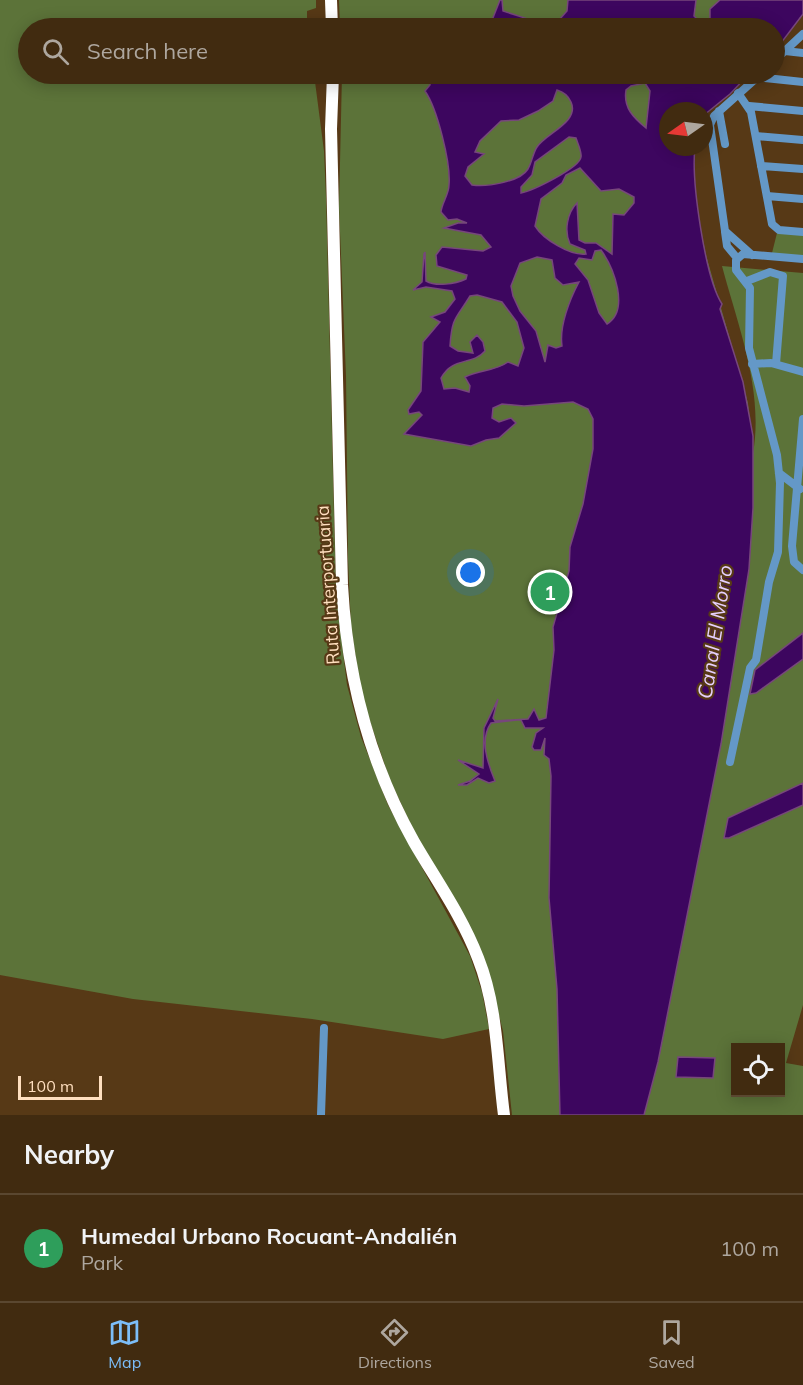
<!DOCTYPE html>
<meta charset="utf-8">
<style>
body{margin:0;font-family:Mulish,sans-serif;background:#483319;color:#f1f3f6}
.controls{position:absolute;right:18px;bottom:18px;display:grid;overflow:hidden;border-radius:0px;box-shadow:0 3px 15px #0003}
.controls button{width:54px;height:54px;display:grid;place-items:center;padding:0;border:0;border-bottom:2px solid #5a4730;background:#412b10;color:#f1f3f6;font:30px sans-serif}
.compass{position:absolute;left:659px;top:102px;width:54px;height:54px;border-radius:50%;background:#412b10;box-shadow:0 3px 15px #0003;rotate:256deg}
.scale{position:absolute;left:18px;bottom:15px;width:84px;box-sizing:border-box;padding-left:6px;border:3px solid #ffdfbf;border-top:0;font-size:16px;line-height:21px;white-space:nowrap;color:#ffdfbf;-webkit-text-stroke:4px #573916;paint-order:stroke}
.you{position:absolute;left:471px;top:573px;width:21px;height:21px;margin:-15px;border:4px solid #fff;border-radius:50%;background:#1a73e8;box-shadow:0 0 0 9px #1a73e833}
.badge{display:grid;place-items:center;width:39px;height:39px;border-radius:50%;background:#7cbef9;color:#fff;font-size:20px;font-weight:700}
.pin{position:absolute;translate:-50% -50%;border:3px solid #fff;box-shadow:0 2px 6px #0006}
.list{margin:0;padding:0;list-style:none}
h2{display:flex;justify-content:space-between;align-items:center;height:78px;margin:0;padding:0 24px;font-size:26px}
h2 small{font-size:20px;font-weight:400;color:#aea79f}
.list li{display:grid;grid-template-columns:39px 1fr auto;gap:18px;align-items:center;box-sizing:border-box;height:108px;padding:0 24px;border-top:2px solid #5a4730}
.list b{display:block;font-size:22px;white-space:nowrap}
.list p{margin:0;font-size:20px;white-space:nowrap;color:#aea79f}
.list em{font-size:20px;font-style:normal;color:#aea79f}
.icon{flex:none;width:33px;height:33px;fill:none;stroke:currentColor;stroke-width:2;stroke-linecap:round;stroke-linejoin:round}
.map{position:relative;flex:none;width:803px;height:1115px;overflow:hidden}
.search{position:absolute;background:#412b10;box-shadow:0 3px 15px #0003;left:18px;right:18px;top:18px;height:66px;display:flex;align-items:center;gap:15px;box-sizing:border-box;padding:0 21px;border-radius:33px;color:#aea79f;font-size:22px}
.sheet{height:186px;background:#412b10}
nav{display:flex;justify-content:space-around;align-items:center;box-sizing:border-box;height:84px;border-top:2px solid #5a4730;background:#412b10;font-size:16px;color:#aea79f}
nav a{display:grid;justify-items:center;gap:3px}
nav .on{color:#7cbef9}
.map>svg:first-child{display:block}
.green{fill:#5c7339;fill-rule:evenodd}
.water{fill:#3d065f;stroke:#77477c;stroke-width:1.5;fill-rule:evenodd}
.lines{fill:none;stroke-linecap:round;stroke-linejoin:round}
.minor{stroke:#6498c7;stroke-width:8}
.highway{stroke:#fff;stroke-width:12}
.labels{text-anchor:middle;stroke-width:4.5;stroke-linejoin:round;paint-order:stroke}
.street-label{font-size:18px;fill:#ffdfbf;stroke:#573916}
.water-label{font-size:20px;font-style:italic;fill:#e6d0fe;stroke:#573916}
</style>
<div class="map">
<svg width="803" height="1115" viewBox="0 0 803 1115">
<rect width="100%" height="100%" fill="#573916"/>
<path class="green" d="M0,0H316V8L307,11V28H28V74H314L324,151L326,197L336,595L347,685L361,737L388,805L470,956L482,992L489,1029L443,1039L312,1019L133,999L0,975Z
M339,0H803V14L775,51L774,28H340Z
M342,74H749L730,94L704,115V111H668V147L694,196L706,255L748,403L753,453C764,391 738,326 722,266L803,273V1005L786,1063L803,1066V1115H512L503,1031L498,1011L390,780L362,698L351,626L348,559L346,376L339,207ZM736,1048H780V1092H736Z
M777,233L803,235V256L772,253Z"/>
<path class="water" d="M500,0H502L503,11L525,18L509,25L510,27L559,20L567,11L568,0H696L694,16L702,24L710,21V9L720,0H803V14L775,51L774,28H489Z
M430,74H749L730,94L704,115V111H668V147H695C691,180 705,278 722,304L720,309L743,382L753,436V508L749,569L721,744L658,1062L644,1115H560L557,989L549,898L551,776L549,759L544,755L545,738L541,750H534L532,747L536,733L543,728H525L521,720H517L491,723C479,740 488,764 495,781L489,783L478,778L467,785H458L470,781L479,774L458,760L483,768L484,728L498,699L493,718L495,721L528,719L534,709L539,720L546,718L554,650L553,627L569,571L570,547L583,504L593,449V419L588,409L573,402L524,406L502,404L493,408L492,418L499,422L511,418L516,423L499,438L486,440L471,446L404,434L422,415L419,412L409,414L408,410L421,391L423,342L440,322L431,317L445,312L455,299L452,291L426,287L413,290L422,282L424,254L425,252L426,281C436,287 455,284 466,279L467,275L437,266L436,255L442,247L483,251L491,247L481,235L444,228L458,223H467L457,219L448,220L441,212C442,203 449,194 449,185C451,163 437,108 425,91L430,85ZM645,83L650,91L646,128C634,118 623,108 626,90L631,86ZM557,90C564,92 568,95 571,102C580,122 546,133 537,147C533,153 532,162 528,169C520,182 487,187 472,185L465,176L468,167L484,154L475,152L480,141L501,121L519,120L538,111L553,101ZM569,137L576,138C578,144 582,152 581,157C580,168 532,191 521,193V187L532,175L535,162ZM580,168L601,191L619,189L634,197V203L624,215L613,214L612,254L596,243H585L579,240L577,203C567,213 564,231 570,244L585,250L586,254C570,256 543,239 535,226L541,199L562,183L566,175ZM601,250C614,268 630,310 607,324L599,313L588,280L575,264L579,258L592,260L595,251ZM537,257L552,260L555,278L563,285L579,282C570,299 559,326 562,346L556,348L548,345L545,362L536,331L520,311L513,296L511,286L520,263ZM477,295L502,302L517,322L524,348L518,366L508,362C494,372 480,369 465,377L470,386L469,392L455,388L444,389L441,378C453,356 472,366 485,351L483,342L477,335L470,342L473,353L458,351L450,346C452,316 456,319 470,296Z
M803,633V659L756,693L750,694L755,670Z
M803,783V805L729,838H724L728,818Z
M678,1057L715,1058L713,1078L676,1077Z"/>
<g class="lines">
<path class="minor" d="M785,51L803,53
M774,61L803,34
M756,77L803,82
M738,93L751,112L772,224L779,230L803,232
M749,106L803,111
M719,111L725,144
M756,136L803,140
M761,166L803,169
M767,196L803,199
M725,232L727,246L737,258
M752,255L725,231L710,125L714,116L761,74
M747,281L770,272L783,276L776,364
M752,364L771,363L803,372
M803,419L792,546L794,562L803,570
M779,473L800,489
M730,762L750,668L756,660L769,582L778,552L780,483L777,455L749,348L750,288L736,270V260L743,254L803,259
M321,1115L324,1028"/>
<path class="highway" d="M331,0L332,28
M333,74L331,129L342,585C347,676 369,762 414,842C436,880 462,916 478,958C498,1008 497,1062 504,1115"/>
</g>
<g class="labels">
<g class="street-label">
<text transform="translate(328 585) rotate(-94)" y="6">Ruta Interportuaria</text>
</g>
<g class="water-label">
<text transform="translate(715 632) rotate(-81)" y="7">Canal El Morro</text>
</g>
</g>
</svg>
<div class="controls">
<button><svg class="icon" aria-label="locate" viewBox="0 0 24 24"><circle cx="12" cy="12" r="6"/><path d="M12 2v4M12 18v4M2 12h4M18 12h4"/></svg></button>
</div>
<svg class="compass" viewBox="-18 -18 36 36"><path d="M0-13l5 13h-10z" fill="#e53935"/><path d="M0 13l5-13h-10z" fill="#aea79f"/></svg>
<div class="scale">100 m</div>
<div class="you"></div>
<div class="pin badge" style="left:550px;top:592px;background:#2e9e5b">1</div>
<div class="search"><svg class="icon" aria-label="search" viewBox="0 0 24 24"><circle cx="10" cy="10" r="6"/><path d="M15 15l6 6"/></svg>Search here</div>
</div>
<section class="sheet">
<h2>Nearby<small></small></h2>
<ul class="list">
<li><span class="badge" style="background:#2e9e5b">1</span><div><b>Humedal Urbano Rocuant-Andalién</b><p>Park</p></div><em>100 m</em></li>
</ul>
</section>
<nav>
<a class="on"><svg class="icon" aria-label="map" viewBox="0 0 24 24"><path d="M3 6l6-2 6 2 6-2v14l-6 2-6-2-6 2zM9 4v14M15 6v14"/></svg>Map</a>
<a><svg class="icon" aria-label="directions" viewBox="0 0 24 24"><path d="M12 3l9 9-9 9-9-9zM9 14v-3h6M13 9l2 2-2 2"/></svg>Directions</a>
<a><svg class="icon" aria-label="saved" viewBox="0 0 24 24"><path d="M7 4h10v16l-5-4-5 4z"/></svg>Saved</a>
</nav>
